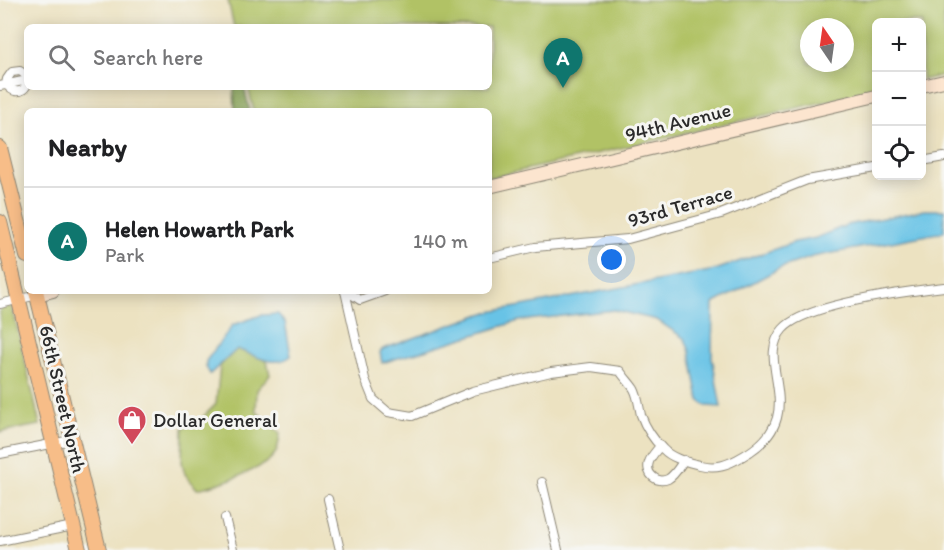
<!DOCTYPE html>
<meta charset="utf-8">
<style>
body{margin:0;font-family:Itim,sans-serif;background:#f6f6f6;color:#202124}
.controls{position:absolute;right:18px;top:18px;display:grid;overflow:hidden;border-radius:9px;box-shadow:0 3px 15px #0003}
.controls button{width:54px;height:54px;display:grid;place-items:center;padding:0;border:0;border-bottom:2px solid #e0e0e0;background:#fff;color:#202124;font:30px sans-serif}
.compass{position:absolute;left:800px;top:18px;width:54px;height:54px;border-radius:50%;background:#fff;box-shadow:0 3px 15px #0003;rotate:347deg}
.you{position:absolute;left:612px;top:260px;width:21px;height:21px;margin:-15px;border:4px solid #fff;border-radius:50%;background:#1a73e8;box-shadow:0 0 0 9px #1a73e833}
.badge{display:grid;place-items:center;width:39px;height:39px;border-radius:50%;background:#0f766e;color:#fff;font-size:20px;font-weight:700}
.pin{position:absolute;translate:-50% -50px;filter:drop-shadow(0 2px 3px #0008)}
.pin::after{content:'';position:absolute;top:32px;width:21px;height:18px;background:inherit;clip-path:polygon(0 0,100% 0,50% 100%)}
.list{margin:0;padding:0;list-style:none}
h2{display:flex;justify-content:space-between;align-items:center;height:78px;margin:0;padding:0 24px;font-size:26px}
h2 small{font-size:20px;font-weight:400;color:#757577}
.list li{display:grid;grid-template-columns:39px 1fr auto;gap:18px;align-items:center;box-sizing:border-box;height:108px;padding:0 24px;border-top:2px solid #e0e0e0}
.list b{display:block;font-size:22px;white-space:nowrap}
.list p{margin:0;font-size:20px;white-space:nowrap;color:#757577}
.list em{font-size:20px;font-style:normal;color:#757577}
.icon{flex:none;width:33px;height:33px;fill:none;stroke:currentColor;stroke-width:2;stroke-linecap:round;stroke-linejoin:round}
.map{position:relative;flex:none;width:944px;height:550px;overflow:hidden}
.search{position:absolute;background:#fff;box-shadow:0 3px 15px #0003;left:24px;top:24px;width:468px;height:66px;display:flex;align-items:center;gap:15px;box-sizing:border-box;padding:0 21px;border-radius:9px;color:#757577;font-size:22px}
.panel{position:absolute;background:#fff;box-shadow:0 3px 15px #0003;left:24px;top:108px;width:468px;height:186px;border-radius:9px}
.map>svg:first-child{display:block}
.green{fill:#b1c265;stroke:#6e7648;stroke-width:1.5;fill-rule:evenodd}
.forest{fill:#8ca85a;stroke:#5c6a42;stroke-width:1.5}
.water{fill:#68c3e6;stroke:#4a7788;stroke-width:1.5}
.lines{fill:none;stroke-linecap:round;stroke-linejoin:round}
.street-casing{stroke:#8c8676;stroke-width:10}
.secondary-casing{stroke:#8c8676;stroke-width:14}
.primary-casing{stroke:#8c8676;stroke-width:16}
.street{stroke:#fff;stroke-width:8}
.secondary{stroke:#fce5cf;stroke-width:12}
.primary{stroke:#f7bd88;stroke-width:14}
.labels{text-anchor:middle;stroke-width:6;stroke-linejoin:round;paint-order:stroke}
.street-label{font-size:20px;fill:#2b2b2b;stroke:#f6f6f2}
.poi-label{font-size:20px;fill:#2b2b2b;stroke:#f6f6f2;text-anchor:start}
</style>
<div class="map">
<svg width="944" height="550" viewBox="0 0 944 550">
<rect width="100%" height="100%" fill="#f6f6f2"/>
<filter id="ink" filterUnits="userSpaceOnUse"><feTurbulence type="fractalNoise" baseFrequency=".0167" numOctaves="2"/><feDisplacementMap in="SourceGraphic" scale="12" xChannelSelector="R" yChannelSelector="G"/><feConvolveMatrix kernelMatrix="1 2 1 2 8 2 1 2 1" color-interpolation-filters="sRGB"/></filter>
<filter id="wash" filterUnits="userSpaceOnUse"><feTurbulence type="fractalNoise" baseFrequency=".008" numOctaves="4" result="noise"/><feDisplacementMap in="SourceGraphic" scale="24" xChannelSelector="R" yChannelSelector="G"/><feGaussianBlur stdDeviation="1.35" result="paint"/><feColorMatrix in="noise" values="0 0 0 0 0 0 0 0 0 0 0 0 0 0 0 0 0 1.4 0 .05"/><feComposite in="paint" operator="in"/></filter>
<g filter="url(#wash)">
<rect width="100%" height="100%" fill="#ece2c1"/>
<path class="green" d="M228,0H944V75L922,80V22H876V90L489,178V111H254L248,87H489V27H234ZM809,27H845V63H809Z
M12,306L40,425L0,432V309Z
M237,349L267,361L270,375L257,390L256,411L280,433C279,440 279,449 274,455C262,471 216,485 197,489L185,474L182,462L183,428L200,420L216,404L220,366Z"/>
<path class="forest" d="M234,87H244L250,111H235Z"/>
<path class="water" d="M924,210H944V232L812,257L780,268L713,304L712,357L721,407L706,406L699,400L690,352L685,339L657,320L614,310L519,321L382,363L380,352L383,349L484,313L715,270L795,242L816,238L847,225Z
M278,314L285,322L291,356C274,369 255,355 237,349L210,374L206,367V361L233,325L261,315Z"/>
</g>
<g filter="url(#ink)">
<g class="lines">
<g class="street-casing">
<path id="street" d="M27,76L20,71L12,72L7,79L6,84C12,92 21,95 27,85
M0,86L27,80
M922,161L944,157
M489,258L535,247L628,239L721,214L807,180L876,168
M345,291L365,379L373,399L388,412L412,416L473,391L551,372L591,367L620,371C624,377 630,383 634,389C638,396 639,407 641,415C646,429 653,439 663,449C672,459 688,462 700,465C716,469 728,465 743,456C814,416 752,363 783,329C805,304 910,291 944,287
M345,292H348L360,300L385,291
M0,304L37,295
M660,446C656,451 651,456 649,462C645,474 657,484 668,479C675,475 679,467 684,460
M0,454L71,440
M542,482L558,550
M328,499L340,550
M225,518L233,550
M0,541L73,526"/>
</g>
<g class="secondary-casing">
<path id="secondary" d="M922,86L944,81
M489,187L876,96
M37,295L53,291"/>
</g>
<g class="primary-casing">
<path id="primary" d="M0,148L27,256
M0,222L79,550
M36,291L99,550"/>
</g>
<use href="#street" class="street"/>
<use href="#secondary" class="secondary"/>
<use href="#primary" class="primary"/>
</g>
</g>
<defs>
<g id="shop-pin" transform="scale(1.5)"><path d="M0 17L-7.5 6A9.5 9.5 0 1 1 7.5 6Z" fill="#d1495b" stroke="#f6f6f2"/><path d="M-5-2.5h2.3a2.7 3.5 0 0 1 5.4 0H5L5.5 6h-11ZM-1.5-2.5h3a1.5 2.3 0 0 0-3 0Z" fill="#fff"/></g>
</defs>
<g fill-rule="evenodd">
<use href="#shop-pin" x="132" y="420"/>
</g>
<g class="labels">
<g class="street-label">
<text transform="translate(678 122) rotate(-14)" y="7">94th Avenue</text>
<text transform="translate(680 206) rotate(-16)" y="7">93rd Terrace</text>
<text transform="translate(63 399) rotate(77)" y="7">66th Street North</text>
</g>
<g class="poi-label">
<text x="153" y="427">Dollar General</text>
</g>
</g>
</svg>
<div class="controls">
<button>+</button>
<button>−</button>
<button><svg class="icon" aria-label="locate" viewBox="0 0 24 24"><circle cx="12" cy="12" r="6"/><path d="M12 2v4M12 18v4M2 12h4M18 12h4"/></svg></button>
</div>
<svg class="compass" viewBox="-18 -18 36 36"><path d="M0-13l5 13h-10z" fill="#e53935"/><path d="M0 13l5-13h-10z" fill="#757577"/></svg>
<div class="you"></div>
<div class="pin badge" style="left:563px;top:88px">A</div>
<div class="search"><svg class="icon" aria-label="search" viewBox="0 0 24 24"><circle cx="10" cy="10" r="6"/><path d="M15 15l6 6"/></svg>Search here</div>
<section class="panel">
<h2>Nearby<small></small></h2>
<ul class="list">
<li><span class="badge">A</span><div><b>Helen Howarth Park</b><p>Park</p></div><em>140 m</em></li>
</ul>
</section>
</div>
